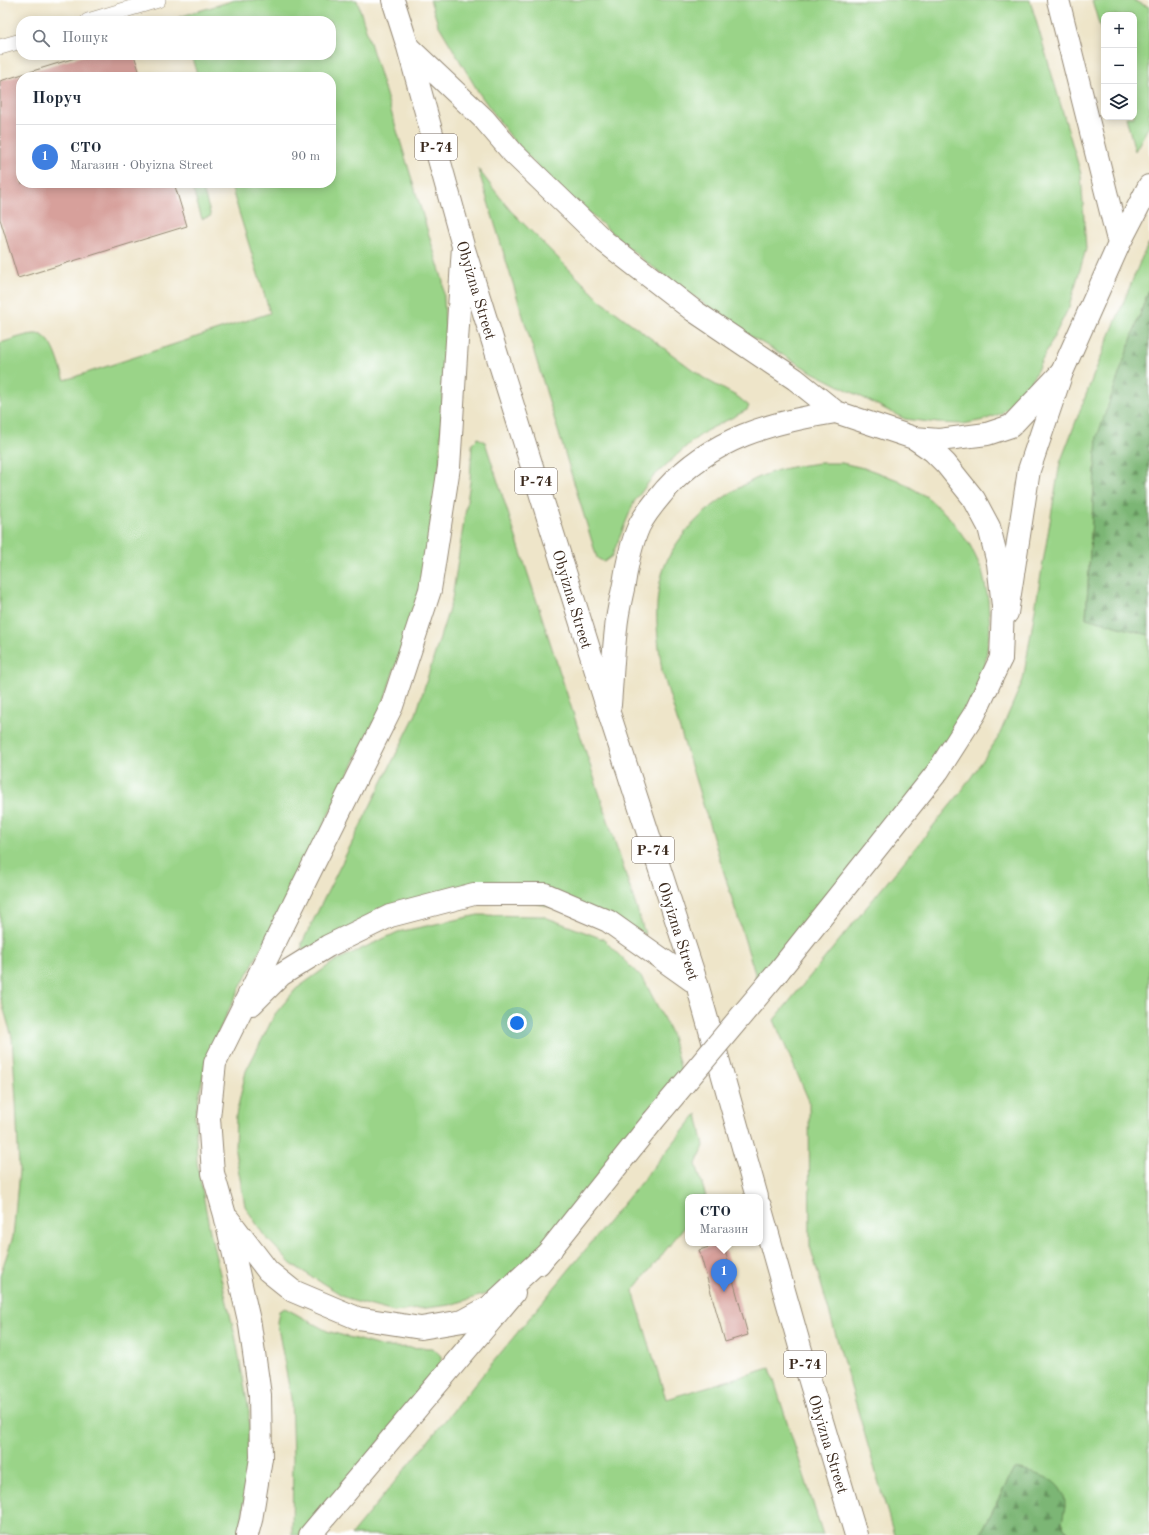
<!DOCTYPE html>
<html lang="uk">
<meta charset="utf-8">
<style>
body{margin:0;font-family:"Old Standard TT",serif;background:#f2f2f3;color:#1f2937}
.controls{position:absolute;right:12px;top:12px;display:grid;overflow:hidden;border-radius:8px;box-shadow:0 2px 10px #0003}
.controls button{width:36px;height:36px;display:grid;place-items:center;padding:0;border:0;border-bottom:1px solid #e0e1e3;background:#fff;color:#1f2937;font:20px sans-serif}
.you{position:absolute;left:517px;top:1023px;width:14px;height:14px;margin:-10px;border:3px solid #fff;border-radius:50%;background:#1a73e8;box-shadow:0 0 0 6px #1a73e833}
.badge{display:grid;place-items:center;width:26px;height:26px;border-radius:50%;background:#7c3aed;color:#fff;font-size:13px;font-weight:700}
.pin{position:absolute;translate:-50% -33px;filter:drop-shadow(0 1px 2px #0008)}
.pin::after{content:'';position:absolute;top:21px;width:14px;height:12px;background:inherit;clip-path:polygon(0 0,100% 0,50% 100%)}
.popup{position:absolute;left:685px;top:1194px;width:78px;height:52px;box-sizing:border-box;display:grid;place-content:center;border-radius:8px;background:#fff;filter:drop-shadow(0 1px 3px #0005);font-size:13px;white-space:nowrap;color:#747a83}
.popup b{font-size:15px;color:#1f2937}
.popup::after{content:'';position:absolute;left:50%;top:100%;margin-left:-8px;border:8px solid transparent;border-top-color:#fff}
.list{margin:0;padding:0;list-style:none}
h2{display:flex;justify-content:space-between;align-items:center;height:52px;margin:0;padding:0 16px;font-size:17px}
h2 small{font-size:13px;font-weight:400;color:#747a83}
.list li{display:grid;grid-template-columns:26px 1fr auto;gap:12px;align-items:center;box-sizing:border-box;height:64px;padding:0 16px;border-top:1px solid #e0e1e3}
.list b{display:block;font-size:15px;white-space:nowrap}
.list p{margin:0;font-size:13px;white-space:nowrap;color:#747a83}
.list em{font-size:13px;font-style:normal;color:#747a83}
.icon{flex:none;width:22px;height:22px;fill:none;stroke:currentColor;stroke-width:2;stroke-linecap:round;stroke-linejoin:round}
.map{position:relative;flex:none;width:1149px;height:1535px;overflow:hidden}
.search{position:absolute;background:#fff;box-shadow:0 2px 10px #0003;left:16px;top:16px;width:320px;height:44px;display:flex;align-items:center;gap:10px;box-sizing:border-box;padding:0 14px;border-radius:16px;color:#747a83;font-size:15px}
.panel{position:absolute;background:#fff;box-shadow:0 2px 10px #0003;left:16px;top:72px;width:320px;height:116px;border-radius:16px}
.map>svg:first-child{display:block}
.grass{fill:#9ad488;stroke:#6a7f53}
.forest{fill:url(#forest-firs);stroke:#5b7049}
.building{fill:#d7a09b}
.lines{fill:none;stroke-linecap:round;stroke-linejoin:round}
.service-casing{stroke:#948874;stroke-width:16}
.tertiary-casing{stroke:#948874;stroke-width:24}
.secondary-casing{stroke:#948874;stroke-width:24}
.primary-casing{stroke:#948874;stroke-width:24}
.service{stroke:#fff;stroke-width:15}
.tertiary{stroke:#fff;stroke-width:22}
.secondary{stroke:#fff;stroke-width:22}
.primary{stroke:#fff;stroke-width:22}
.secondary-bridge-casing{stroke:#948874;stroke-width:24;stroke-linecap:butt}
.secondary-bridge{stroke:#fff;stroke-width:22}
.labels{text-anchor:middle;stroke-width:3.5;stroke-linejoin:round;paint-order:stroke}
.shield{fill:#fff;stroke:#766a62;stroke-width:1}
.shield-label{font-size:15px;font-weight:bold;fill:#3b2a1e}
.street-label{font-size:16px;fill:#3b2a1e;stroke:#fff}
</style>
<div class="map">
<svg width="1149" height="1535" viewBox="0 0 1149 1535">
<defs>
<pattern id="forest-firs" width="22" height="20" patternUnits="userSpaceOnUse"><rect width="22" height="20" fill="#7bb674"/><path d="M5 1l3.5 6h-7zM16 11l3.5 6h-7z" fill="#66945f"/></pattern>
</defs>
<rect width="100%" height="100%" fill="#fff"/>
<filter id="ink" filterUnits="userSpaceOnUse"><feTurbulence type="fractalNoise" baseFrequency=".025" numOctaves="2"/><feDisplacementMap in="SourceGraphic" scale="8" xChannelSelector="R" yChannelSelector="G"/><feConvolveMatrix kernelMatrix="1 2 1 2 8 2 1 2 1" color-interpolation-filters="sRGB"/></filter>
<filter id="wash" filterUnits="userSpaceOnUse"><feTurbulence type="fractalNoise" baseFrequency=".012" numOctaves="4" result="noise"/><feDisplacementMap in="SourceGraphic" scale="16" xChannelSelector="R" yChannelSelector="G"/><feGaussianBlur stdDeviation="0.9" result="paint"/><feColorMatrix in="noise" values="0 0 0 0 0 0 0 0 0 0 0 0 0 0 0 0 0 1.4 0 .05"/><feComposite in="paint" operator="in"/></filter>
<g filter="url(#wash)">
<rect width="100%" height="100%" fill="#eee5c9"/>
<path class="grass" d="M235,0H357L443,281L446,336L439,481L421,586L384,701L283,908L233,1001L207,1056L195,1115L197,1162L211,1237L235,1335L249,1411V1466L240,1535H0V1275L13,1237L19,1171L16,1100L12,1037L0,996V343C11,340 23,335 34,334C54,332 59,366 65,380L270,313L230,183H331V77H198L191,55H331V21H180L179,17Z
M430,0H1030L1081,174L1086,249L1069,307L1028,388L1002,413L984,420L963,424L938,423L905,419L812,372L745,333L643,260L546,175L513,140L479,93L438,24Z
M1092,0H1132L1149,7V126L1135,151L1126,117H1134V15H1104V41Z
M478,169L510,210L601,301L705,379L738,397L749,406L747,410L706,431L690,443L652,478L634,502L612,556L604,562L597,558Z
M191,183H201L211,216L202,219Z
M1149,243V289L1097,438L1086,617L1149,635V1535H1069L1062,1522L1065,1505L1014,1469L980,1535H894L810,1246L809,1101L774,1020L961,792L998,738L1023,680L1060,463L1094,374L1142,257Z
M478,438L485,442L645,934L473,885L302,950V943L416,714L452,599L470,482L472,444Z
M820,463H842L868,469L898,480L927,497L949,517L970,545L982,570L988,599L990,629L985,665L969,714L931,771L757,980L662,671C658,640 653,609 661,578C672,530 728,488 772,472C787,467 804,465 820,463Z
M478,915L542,916L603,939L644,980L671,1033L682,1074L543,1246L489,1293L450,1305L394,1312L350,1300L291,1264L263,1234L245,1206L235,1151L236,1115L246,1071L275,1014L296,989L335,961L398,932Z
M697,1114L704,1146L696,1164L706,1197H688V1222L633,1291L666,1399L770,1368L823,1535H351Z
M285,1308L327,1331L384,1347L433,1348L441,1356V1366L304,1535H292L293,1457L291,1398L277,1322L279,1311Z"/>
<path class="forest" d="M1149,289V635L1086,618L1097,437Z
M1014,1469C1031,1472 1056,1476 1063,1494C1067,1503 1064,1513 1062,1522L1070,1535H980Z"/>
<g id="blocks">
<path class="building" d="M85,55H134L141,77H21V183H174L187,226L18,278L0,219V81Z
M723,1243L748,1335L725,1342L699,1250Z"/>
</g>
</g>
<g filter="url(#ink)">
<use href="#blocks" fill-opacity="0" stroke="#948874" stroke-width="1"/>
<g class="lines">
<g class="service-casing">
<path id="service" d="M88,21L158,0
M0,47L21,41"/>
</g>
<g class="tertiary-casing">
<path id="tertiary" d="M1058,0L1119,244
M1007,613L1029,470L1062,372L1119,244L1149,186"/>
</g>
<g class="secondary-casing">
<path id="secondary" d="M778,972L938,771L975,713L1001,658
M539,1264L653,1121
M310,1535L514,1293"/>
</g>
<g class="primary-casing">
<path id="primary" d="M393,0L408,47L463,246L610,716L697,984L757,1197
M409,48L484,119L513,153L605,242L694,311L795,379L836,412L914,438L939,440L987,434L1011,426L1062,372
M914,438L933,451L946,464L974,499L989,527L998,563L1003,606L1001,658
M610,705C612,679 613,654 616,629C617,614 621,599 624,584C627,564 631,544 639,526C646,512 657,500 666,489C712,438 771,422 836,412
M252,1004L281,975L328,946L390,916L474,894H545L608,921L697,984
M760,1206L804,1361L856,1535
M229,1220L268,1271L293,1291L357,1318L421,1328L463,1321L489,1307L551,1250
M247,1535L251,1520L261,1458L260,1395L250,1325L225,1215L213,1173L209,1118L215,1063L392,706L430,590L449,467L463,246"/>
</g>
<use href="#service" class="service"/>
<use href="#tertiary" class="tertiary"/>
<use href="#secondary" class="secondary"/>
<use href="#primary" class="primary"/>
<g class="secondary-bridge-casing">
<path id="secondary-bridge" d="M653,1121L778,972"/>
</g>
<use href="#secondary-bridge" class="secondary-bridge"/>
</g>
</g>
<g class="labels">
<g class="shield">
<rect x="415" y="134" width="42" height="26" rx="3"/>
<rect x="515" y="468" width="42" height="26" rx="3"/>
<rect x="632" y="837" width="42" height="26" rx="3"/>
<rect x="784" y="1351" width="42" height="26" rx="3"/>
</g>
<g class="shield-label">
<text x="436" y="152">Р-74</text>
<text x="536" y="486">Р-74</text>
<text x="653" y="855">Р-74</text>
<text x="805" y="1369">Р-74</text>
</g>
<g class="street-label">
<text transform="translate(477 290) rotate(73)" y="6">Obyizna Street</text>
<text transform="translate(573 599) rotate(73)" y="6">Obyizna Street</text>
<text transform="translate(679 931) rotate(72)" y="6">Obyizna Street</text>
<text transform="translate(829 1444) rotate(73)" y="6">Obyizna Street</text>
</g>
</g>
</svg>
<div class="controls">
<button>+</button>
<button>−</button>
<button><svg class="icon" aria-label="layers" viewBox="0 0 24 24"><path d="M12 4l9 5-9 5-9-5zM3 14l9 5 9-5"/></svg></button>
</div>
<div class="you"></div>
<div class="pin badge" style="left:724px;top:1292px;background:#3f7fe0">1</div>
<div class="popup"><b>СТО</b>Магазин</div>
<div class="search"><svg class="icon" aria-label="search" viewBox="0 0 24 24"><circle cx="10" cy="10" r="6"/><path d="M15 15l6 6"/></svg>Пошук</div>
<section class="panel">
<h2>Поруч<small></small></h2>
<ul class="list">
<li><span class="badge" style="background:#3f7fe0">1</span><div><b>СТО</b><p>Магазин · Obyizna Street</p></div><em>90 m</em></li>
</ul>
</section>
</div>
